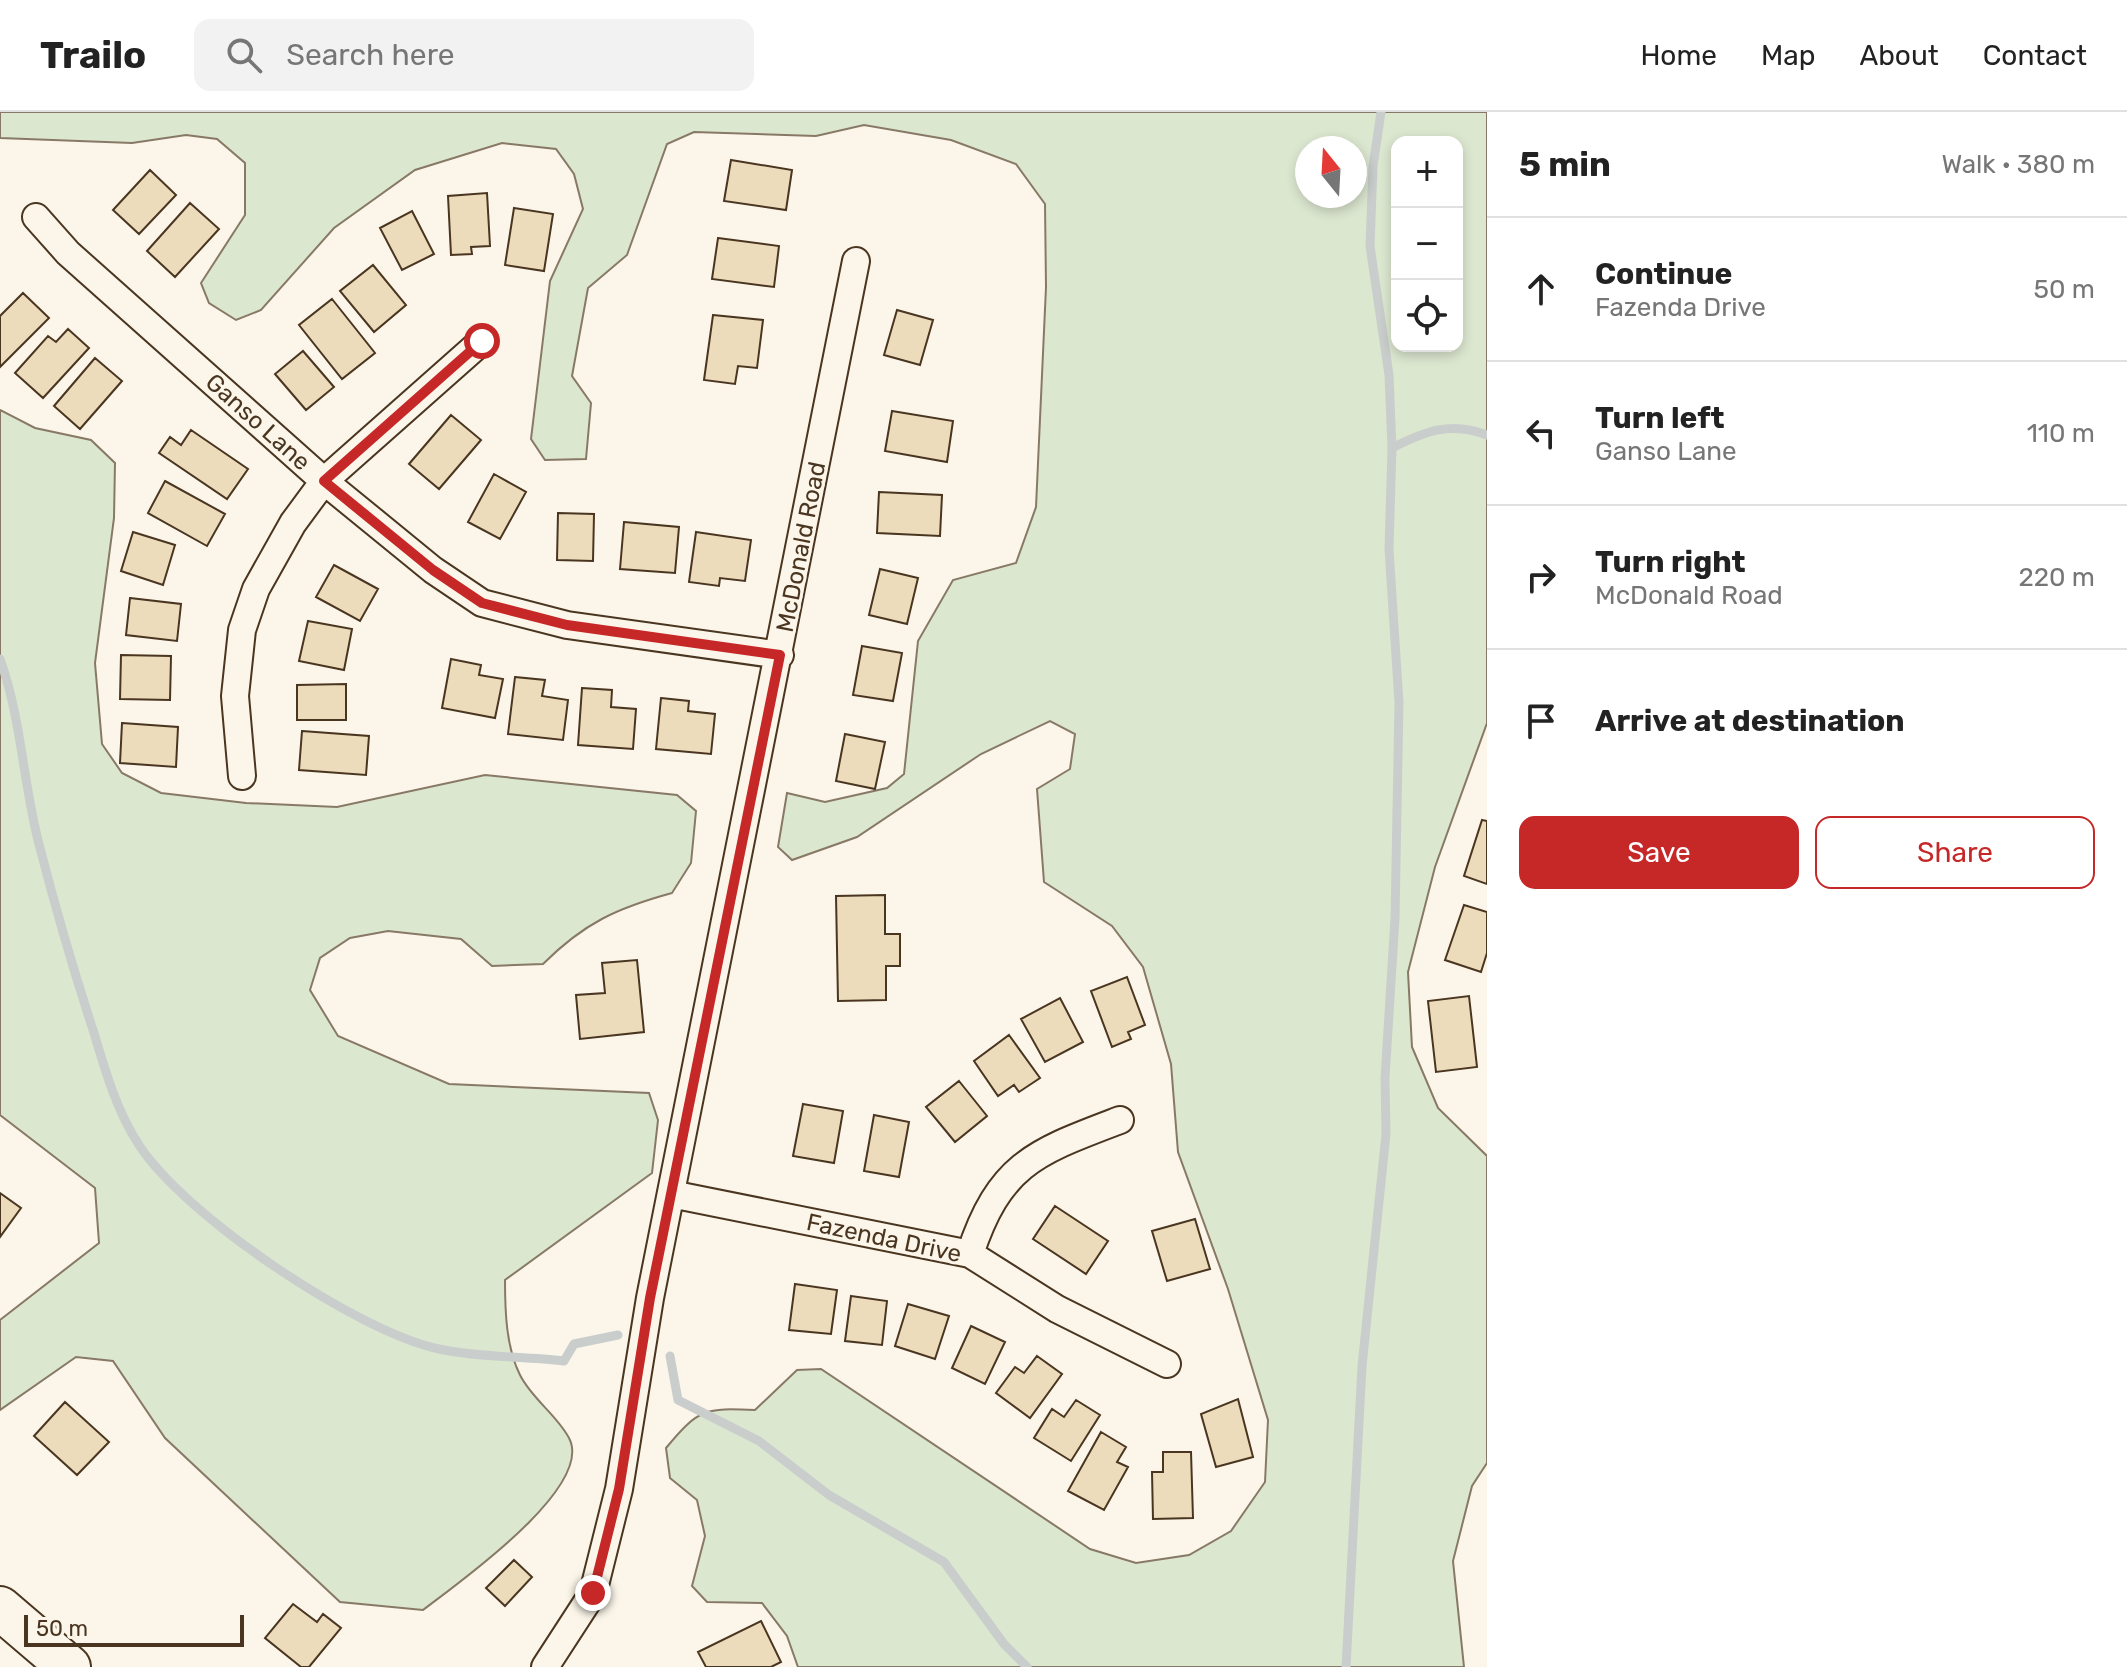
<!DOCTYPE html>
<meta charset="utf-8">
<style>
body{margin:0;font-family:Rubik,sans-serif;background:#f2f2f2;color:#222}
.controls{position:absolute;right:24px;top:24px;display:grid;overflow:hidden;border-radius:16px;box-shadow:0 4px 12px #0003}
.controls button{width:72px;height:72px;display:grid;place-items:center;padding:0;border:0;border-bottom:2px solid #e0e0e0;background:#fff;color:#222;font:40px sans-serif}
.compass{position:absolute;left:1295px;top:24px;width:72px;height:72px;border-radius:50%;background:#fff;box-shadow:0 4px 12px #0003;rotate:342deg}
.scale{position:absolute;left:24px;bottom:20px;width:220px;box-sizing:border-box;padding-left:8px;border:4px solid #4a3520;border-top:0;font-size:22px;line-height:28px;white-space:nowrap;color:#4a3520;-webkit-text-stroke:6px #fbf6e9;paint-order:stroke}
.stop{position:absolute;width:24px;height:24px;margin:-18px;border:6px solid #c62828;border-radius:50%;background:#fff}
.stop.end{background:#c62828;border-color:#fff;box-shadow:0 2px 8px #0008}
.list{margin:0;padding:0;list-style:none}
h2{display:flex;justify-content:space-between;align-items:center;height:104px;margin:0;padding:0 32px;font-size:34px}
h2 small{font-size:26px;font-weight:400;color:#767676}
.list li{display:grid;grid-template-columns:52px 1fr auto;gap:24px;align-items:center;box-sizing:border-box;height:144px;padding:0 32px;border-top:2px solid #e0e0e0}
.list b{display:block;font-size:30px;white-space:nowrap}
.list p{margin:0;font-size:26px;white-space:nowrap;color:#767676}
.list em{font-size:26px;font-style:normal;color:#767676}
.actions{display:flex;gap:16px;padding:24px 32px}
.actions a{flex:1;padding:18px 0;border:2px solid #c62828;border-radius:16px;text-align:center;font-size:28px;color:#c62828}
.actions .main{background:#c62828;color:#fff}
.icon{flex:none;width:44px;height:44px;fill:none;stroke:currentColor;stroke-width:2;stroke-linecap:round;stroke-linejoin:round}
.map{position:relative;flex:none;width:1487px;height:1555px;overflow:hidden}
header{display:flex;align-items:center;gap:48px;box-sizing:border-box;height:112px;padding:0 40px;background:#fff;border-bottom:2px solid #e0e0e0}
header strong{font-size:38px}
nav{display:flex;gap:44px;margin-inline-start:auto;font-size:28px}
.search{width:560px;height:72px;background:#f2f2f2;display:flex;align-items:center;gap:20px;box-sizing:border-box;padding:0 28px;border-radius:16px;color:#767676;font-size:30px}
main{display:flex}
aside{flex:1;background:#fff}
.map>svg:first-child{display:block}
.green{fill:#dce7d0;stroke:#887966;stroke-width:2;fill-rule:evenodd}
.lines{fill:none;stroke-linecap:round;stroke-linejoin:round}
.stream{stroke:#c9cecd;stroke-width:9}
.building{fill:#ecdcbc;stroke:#4a3520;stroke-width:2}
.street-casing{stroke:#4a3520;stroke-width:30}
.primary-casing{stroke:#4a3520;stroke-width:46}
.street{stroke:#fbf6e9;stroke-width:26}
.primary{stroke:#fbf6e9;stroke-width:42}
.route{stroke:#c62828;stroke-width:10}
.labels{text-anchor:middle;stroke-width:6;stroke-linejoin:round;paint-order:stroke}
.street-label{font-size:24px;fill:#4a3520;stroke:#fbf6e9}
</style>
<header>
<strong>Trailo</strong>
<div class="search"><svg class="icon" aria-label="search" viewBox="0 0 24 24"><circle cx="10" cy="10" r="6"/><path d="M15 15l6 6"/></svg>Search here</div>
<nav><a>Home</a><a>Map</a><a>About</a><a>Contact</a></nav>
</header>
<main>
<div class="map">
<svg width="1487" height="1555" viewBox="0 0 1487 1555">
<rect width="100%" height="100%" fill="#fbf6e9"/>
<path class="green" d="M0,0H1487V611L1435,755L1408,860L1412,935L1438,996L1487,1044V1351L1472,1374L1453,1449L1464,1555H798L787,1524L762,1491L707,1490L692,1474L705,1424L697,1388L670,1366L666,1336C699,1296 705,1296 755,1298L797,1258L821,1257L1090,1437L1136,1451L1189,1443L1231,1419L1265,1370L1268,1308L1228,1177L1178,1040L1171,952L1143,855L1112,814L1044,770L1037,677L1070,657L1075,622L1050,609L981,642L857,725L792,748L778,735L787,681L825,690L887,676L904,662L918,529L953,468L1016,451L1036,395L1046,175L1045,92L1016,52L951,28L864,13L816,24L694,20L667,32L627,143L588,176L572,264L591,291L586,347L545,348L531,327L550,169L583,97L574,62L556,37L502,31L415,58L334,116L261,198L236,208L209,191L201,171L245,103V51L217,27L186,23L132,31L0,26ZM1397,30H1457V234H1397ZM1307,36H1355V84H1307Z
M0,298L35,316L91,328L115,351L114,406L95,551L102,632L122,661L161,681L246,691L337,695L485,663L677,683L696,699L691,751L672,781C617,796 584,811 543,852L492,854L461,827L388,819L350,826L320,846L310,878L338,924L449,972L649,981L658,1008L652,1061L505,1168C505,1199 506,1235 520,1263C532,1287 557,1303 569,1326C595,1375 458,1471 423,1498L340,1490L165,1326L113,1249L76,1245L0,1298V1208L99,1131L95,1076L0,1003Z"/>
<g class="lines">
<path class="stream" d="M1392,336C1425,319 1451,309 1487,323
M0,547C22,608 23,674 40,736C56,798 74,860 94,921C105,958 117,1000 139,1033C184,1103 357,1220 439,1237C481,1246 522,1244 564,1249L574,1232L618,1223
M670,1244L678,1288L759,1329L829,1383L944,1450L1004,1532L1027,1555
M1346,1555L1362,1254L1386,1022L1385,966L1395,806L1399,591L1389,437L1392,336L1389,263L1370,134L1373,54L1381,0"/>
</g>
<path class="building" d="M731,48L792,58L786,98L724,89Z
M150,58L176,83L139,122L113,98Z
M487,81L490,134L471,135L472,142L451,143L448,84Z
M190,91L219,117L175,165L147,139Z
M514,96L553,102L544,159L505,153Z
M412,99L434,142L402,158L380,116Z
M718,126L779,134L774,175L712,167Z
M373,153L406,193L374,220L340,179Z
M23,181L49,206L0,255V204Z
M332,187L375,241L342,267L299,213Z
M897,198L933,208L920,253L884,243Z
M713,203L763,208L757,256L738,254L735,272L704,268Z
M68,217L89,236L43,286L15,261L48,224L56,230Z
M303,239L334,275L306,298L275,262Z
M95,246L122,269L80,317L54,294Z
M892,299L953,309L947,350L885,339Z
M451,303L481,328L439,377L409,352Z
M191,318L248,357L227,387L159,341L170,325L181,333Z
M494,362L526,380L500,427L468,410Z
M165,369L225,402L207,434L148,401Z
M879,380L942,383L940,424L877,421Z
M558,401L594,402L593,449L557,448Z
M624,410L679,415L675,461L620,457Z
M133,420L175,433L163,473L121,459Z
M696,420L751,428L745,469L720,466L719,474L689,470Z
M334,453L378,477L360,509L316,485Z
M880,457L918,466L907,512L869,503Z
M130,486L181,492L177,529L126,523Z
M308,509L352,517L344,558L299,549Z
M862,534L902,541L893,589L853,583Z
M121,543L171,544L170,588L120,587Z
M451,547L481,553L479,563L503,567L495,606L442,596Z
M515,565L545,568L542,584L568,588L563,628L508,622Z
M346,572V608H297V573Z
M582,576L612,578L611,595L636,597L633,637L578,633Z
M661,586L689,589L688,599L715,602L711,642L656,637Z
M122,611L178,615L176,655L120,651Z
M302,619L369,624L366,663L299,658Z
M845,622L885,630L875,677L836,669Z
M1482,708L1487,709V772L1464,764Z
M885,783V822H900V854H886V888L838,889L836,784Z
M1464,793L1487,800V841L1481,860L1445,848Z
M637,848L644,920L580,927L576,883L605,881L602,851Z
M1127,865L1145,913L1128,920L1131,927L1112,935L1091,879Z
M1469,884L1477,955L1436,960L1428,889Z
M1060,886L1083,930L1045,950L1021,907Z
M1009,923L1040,966L1019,980L1014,973L998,984L974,949Z
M959,969L987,1004L955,1030L926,995Z
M803,992L843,999L834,1051L793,1044Z
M874,1003L909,1010L899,1065L864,1059Z
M0,1081L21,1096L0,1125Z
M1055,1094L1108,1129L1086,1162L1033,1127Z
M1195,1107L1210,1157L1167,1169L1152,1119Z
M795,1172L837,1178L831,1222L789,1218Z
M851,1184L887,1189L882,1233L845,1229Z
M908,1192L949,1204L935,1247L895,1234Z
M971,1214L1005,1230L985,1272L952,1256Z
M1037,1244L1062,1262L1030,1306L996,1281L1015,1255L1024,1261Z
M1238,1287L1253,1345L1216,1355L1201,1302Z
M1076,1288L1100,1303L1071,1349L1034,1326L1052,1297L1064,1305Z
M65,1290L109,1330L77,1363L34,1324Z
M1101,1320L1126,1335L1117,1350L1128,1355L1104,1398L1068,1379Z
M1163,1340H1191L1193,1406L1153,1407L1152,1360H1163Z
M514,1448L532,1465L505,1494L486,1476Z
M293,1492L317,1510L323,1502L341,1516L309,1555H301L265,1526Z
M761,1509L781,1550L771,1555H706L698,1540Z"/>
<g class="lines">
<g class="street-casing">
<path id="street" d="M36,105L68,141L324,369L433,458L482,491L567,513L780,543
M242,664L235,584L242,518L256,477L293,411L324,369L482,229
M671,1082L970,1142L1057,1197L1167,1252
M970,1142C1000,1051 1036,1040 1120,1008
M545,1555L593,1481L619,1377L650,1186L856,149"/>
</g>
<g class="primary-casing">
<path id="primary" d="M0,1496L69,1555"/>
</g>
<use href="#street" class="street"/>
<use href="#primary" class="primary"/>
</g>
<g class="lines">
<path class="route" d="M482,229L324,369L433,458L482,491L567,513L780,543L650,1186L619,1377L593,1481"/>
</g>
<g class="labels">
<g class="street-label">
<text transform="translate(258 310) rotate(42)" y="8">Ganso Lane</text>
<text transform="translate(801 435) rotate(-79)" y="8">McDonald Road</text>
<text transform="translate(884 1126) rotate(12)" y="8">Fazenda Drive</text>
</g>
</g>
</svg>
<div class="controls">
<button>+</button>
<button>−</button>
<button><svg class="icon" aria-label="locate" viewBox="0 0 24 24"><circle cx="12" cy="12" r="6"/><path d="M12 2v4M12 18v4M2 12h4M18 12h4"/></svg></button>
</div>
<svg class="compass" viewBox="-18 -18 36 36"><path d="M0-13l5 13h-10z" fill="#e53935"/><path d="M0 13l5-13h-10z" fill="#767676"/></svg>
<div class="scale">50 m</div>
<div class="stop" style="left:482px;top:229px"></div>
<div class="stop end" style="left:593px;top:1481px"></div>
</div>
<aside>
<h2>5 min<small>Walk · 380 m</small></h2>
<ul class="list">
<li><svg class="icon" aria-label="ahead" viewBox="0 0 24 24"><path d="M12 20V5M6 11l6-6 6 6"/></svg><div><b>Continue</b><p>Fazenda Drive</p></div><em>50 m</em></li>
<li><svg class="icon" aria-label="left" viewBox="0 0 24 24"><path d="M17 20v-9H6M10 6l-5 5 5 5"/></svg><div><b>Turn left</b><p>Ganso Lane</p></div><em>110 m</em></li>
<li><svg class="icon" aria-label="right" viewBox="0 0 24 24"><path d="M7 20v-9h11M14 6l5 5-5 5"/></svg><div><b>Turn right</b><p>McDonald Road</p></div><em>220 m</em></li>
<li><svg class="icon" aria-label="arrive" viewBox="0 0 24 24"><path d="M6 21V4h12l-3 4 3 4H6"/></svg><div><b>Arrive at destination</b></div></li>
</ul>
<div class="actions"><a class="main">Save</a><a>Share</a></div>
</aside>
</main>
